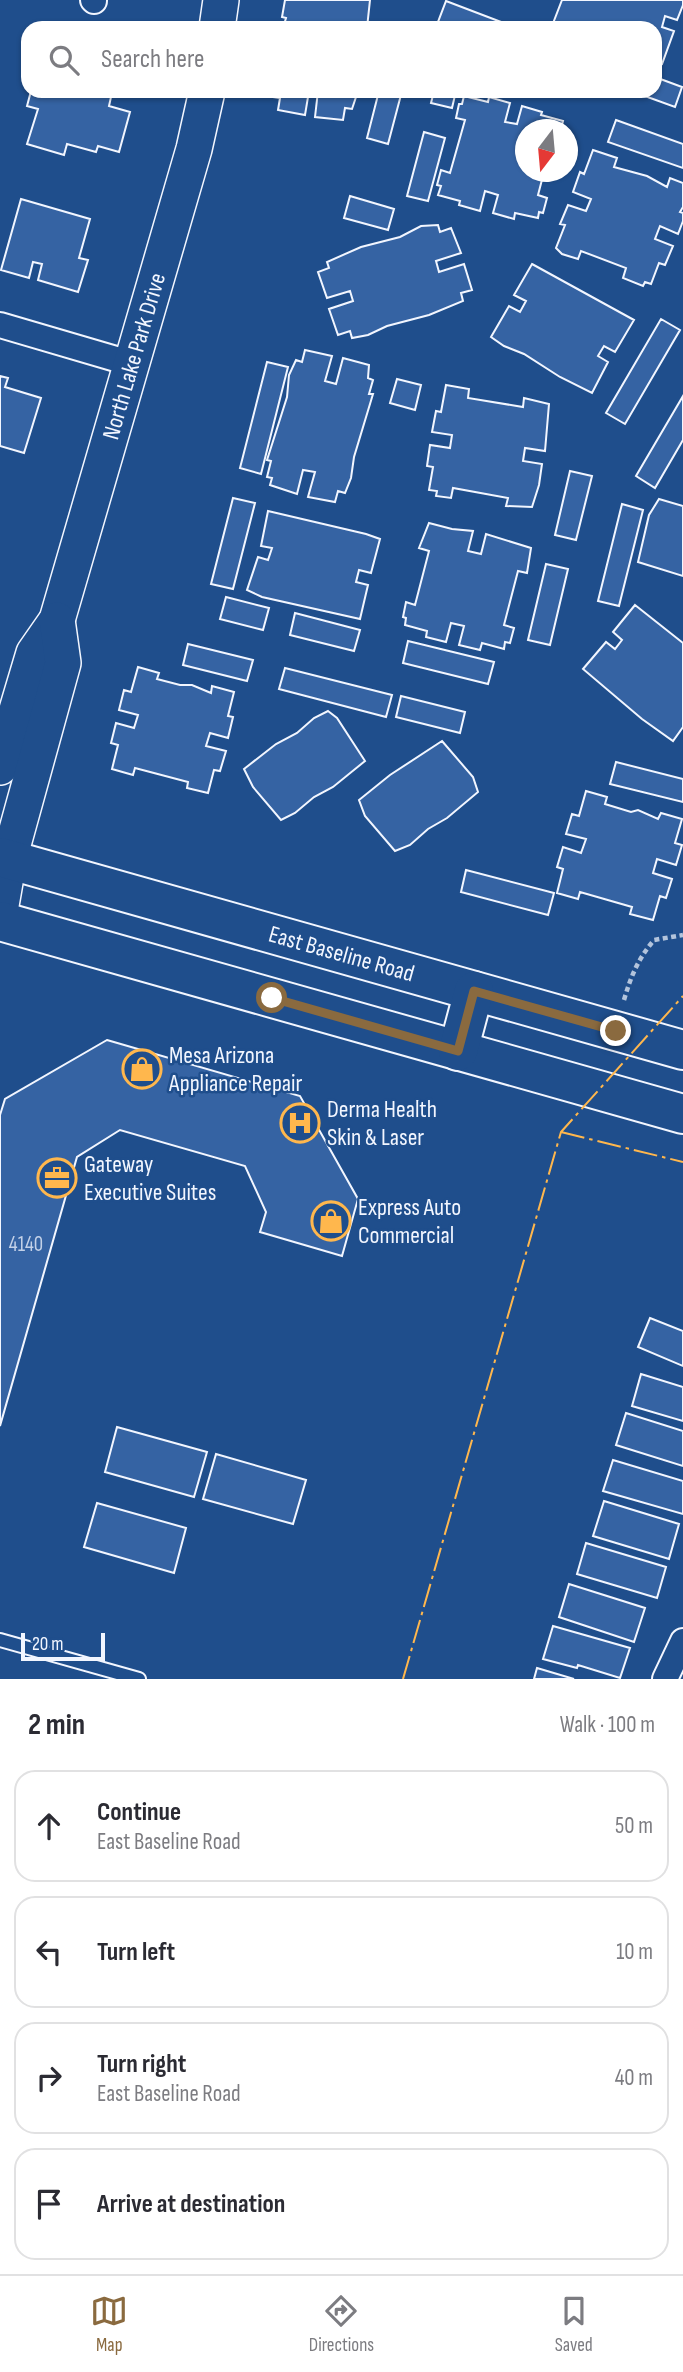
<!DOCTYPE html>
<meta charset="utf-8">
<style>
body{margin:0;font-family:"Sofia Sans Condensed",sans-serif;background:#f2f2f3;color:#2b2b33}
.compass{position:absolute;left:515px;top:119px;width:63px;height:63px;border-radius:50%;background:#fff;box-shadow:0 2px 5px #0004;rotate:196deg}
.scale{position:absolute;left:21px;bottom:18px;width:84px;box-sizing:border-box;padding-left:7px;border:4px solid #f2f6ff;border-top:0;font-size:19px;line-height:24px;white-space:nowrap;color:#f2f6ff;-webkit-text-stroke:5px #1f4e8c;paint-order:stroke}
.stop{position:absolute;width:21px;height:21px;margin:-16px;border:5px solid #8a6a3f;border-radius:50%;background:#fff}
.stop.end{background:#8a6a3f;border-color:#fff;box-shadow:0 2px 7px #0008}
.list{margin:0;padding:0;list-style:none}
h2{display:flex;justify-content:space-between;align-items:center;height:91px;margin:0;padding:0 28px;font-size:30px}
h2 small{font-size:23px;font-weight:400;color:#7c7c81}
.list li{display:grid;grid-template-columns:46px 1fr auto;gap:21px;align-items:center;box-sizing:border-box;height:112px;margin:0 14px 14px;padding:0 14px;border:2px solid #e1e1e2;border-radius:21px}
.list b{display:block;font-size:26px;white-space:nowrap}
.list p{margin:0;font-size:23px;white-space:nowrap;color:#7c7c81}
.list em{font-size:23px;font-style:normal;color:#7c7c81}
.icon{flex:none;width:38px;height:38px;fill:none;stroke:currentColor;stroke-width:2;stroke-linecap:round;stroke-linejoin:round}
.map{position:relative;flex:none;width:683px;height:1679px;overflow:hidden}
.search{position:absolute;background:#fff;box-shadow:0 2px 5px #0004;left:21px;right:21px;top:21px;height:77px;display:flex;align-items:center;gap:18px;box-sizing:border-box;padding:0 24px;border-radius:21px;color:#7c7c81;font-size:26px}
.sheet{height:595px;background:#fff}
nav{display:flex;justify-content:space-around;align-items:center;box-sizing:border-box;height:98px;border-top:2px solid #e1e1e2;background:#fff;font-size:19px;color:#7c7c81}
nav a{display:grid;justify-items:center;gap:4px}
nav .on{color:#8a6a3f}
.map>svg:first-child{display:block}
.building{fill:#3563a3;stroke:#f2f6ff;stroke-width:2}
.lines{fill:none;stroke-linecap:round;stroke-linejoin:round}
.lane-casing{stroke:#f2f6ff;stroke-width:16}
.street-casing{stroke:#f2f6ff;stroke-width:28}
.secondary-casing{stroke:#f2f6ff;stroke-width:38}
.primary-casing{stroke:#f2f6ff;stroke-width:42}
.path{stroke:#b3c4dc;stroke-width:4.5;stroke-dasharray:5 3.5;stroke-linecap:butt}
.lane{stroke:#1f4e8c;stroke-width:12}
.street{stroke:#1f4e8c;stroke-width:24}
.secondary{stroke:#1f4e8c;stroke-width:35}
.primary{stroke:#1f4e8c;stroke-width:38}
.power{stroke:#ffb74d;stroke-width:2;stroke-dasharray:24 5 3.5 5;stroke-linecap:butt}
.route{stroke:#8a6a3f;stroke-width:9}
.labels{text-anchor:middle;stroke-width:5;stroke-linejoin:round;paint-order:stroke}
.number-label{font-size:21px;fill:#c3d1e8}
.street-label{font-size:24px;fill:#f2f6ff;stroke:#1f4e8c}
.poi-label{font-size:24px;fill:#f2f6ff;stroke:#1f4e8c;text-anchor:start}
</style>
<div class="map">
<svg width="683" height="1679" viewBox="0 0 683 1679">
<rect width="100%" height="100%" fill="#1f4e8c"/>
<path class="building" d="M285,0H370L367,28H283L286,18L282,17Z
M562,0H683V5L677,20L665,16L662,27L674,31L662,64L655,62V28H556L552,26Z
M446,1L517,28H456L438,22Z
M655,77L682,87L675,107L631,91H655Z
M31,91H91L111,97L109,106L130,112L119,152L98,146L96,152L67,144L64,155L27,144L38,109L27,106Z
M273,91H309L305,115L278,110L280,98L272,97Z
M318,91H358L352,109L345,108L343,120L315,117Z
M379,91H402L388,144L367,138Z
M434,91H456L452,108L431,103Z
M464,96L488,102L489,97L510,103L505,122L517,124L522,106L542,112L541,115L563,121L561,129L563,130H526V172H544L538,195L547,198L543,213L539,212L538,218L515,213L514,219L493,213L498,195L485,191L480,211L459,205L460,201L438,195L441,186L437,185L441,170L450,173L465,120L456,118L459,104H462Z
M616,120L683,144V168L608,142Z
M424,132L445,138L428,201L407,196Z
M593,150L617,158L614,167L647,176L667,187L670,178L683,183V207L680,212L683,213V221L678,234L660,226L655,239L673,246L665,265L659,263L651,284L645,282L643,286L623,278L626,268L581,251L578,259L562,254L556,248L565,225L560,224L568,205L586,211L591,199L573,192L580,172L584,174Z
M350,196L394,209L388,230L344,218Z
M21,199L90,219L79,258L88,260L78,292L38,280L42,264L33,262L29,278L1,270Z
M438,225L440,232L451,228L461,253L436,261L439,272L464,264L472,290L461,293L463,301L429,315L387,326L368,335L352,338L350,331L338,335L329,309L353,301L350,291L327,298L318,272L329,268L327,262L361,247L400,237L421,226Z
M532,264L634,320L615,352L604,346L598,356L608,362L592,393L560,377L524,354L504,346L491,337L509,306L520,312L526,301L514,295Z
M661,319L680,330L625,424L606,413Z
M305,350L332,356L325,381L336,384L343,358L369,365L368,378L373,380L369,394H373L354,457L351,478L345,493L338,491L335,502L308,497L315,472L303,470L297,494L270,485L272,478L267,477L271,461L267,460L287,397L289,375L296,360L302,362Z
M267,362L288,367L261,474L240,468Z
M0,376L8,378L5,387L41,398L24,453L0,446Z
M397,379L421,385L415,410L390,403Z
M446,385L469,389L468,398L523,407L524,398L549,404L545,451L525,448L523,461L542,464L539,485L532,507L506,506L508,498L453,488L451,498L436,496L437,491L429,490L433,467L427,466L430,445L450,448L452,435L432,432L436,411L441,412Z
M683,396V440L655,488L636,476Z
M570,471L592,476L576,540L555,535Z
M233,498L255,503L233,589L211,584Z
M659,499L683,506V576L638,562L649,515Z
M622,504L643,510L619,606L598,601Z
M268,511L366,534L380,539L371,573L359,570L356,582L368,585L360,619L262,597L247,590L258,557L268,560L272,548L261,546Z
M429,523L452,529L473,531L468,551L481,554L486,534L531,548L527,573L518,571L504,625L514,628L510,643L505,642L504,649L482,643L480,650L459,645L464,626L451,623L446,642L426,637L427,631L405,625L406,618L403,617L406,602L415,605L429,551L419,548Z
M546,564L568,569L550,645L528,640Z
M226,597L269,608L263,630L220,619Z
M635,605L683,643V727L673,741L642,719L583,669L606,642L615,649L622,640L613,632Z
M295,613L360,630L354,651L290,635Z
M408,641L494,662L488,684L403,663Z
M188,644L253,660L247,681L183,665Z
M138,667L159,673L157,679L180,685H192L211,693L212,686L234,692L228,716L233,717L228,738L210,733L206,746L226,751L220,771L214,770L208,793L187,788L188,782L135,768L133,775L112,769L118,745L111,743L116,723L134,728L138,715L119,710L124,690L131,692Z
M285,668L392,695L386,717L279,689Z
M401,696L465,712L460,733L396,717Z
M328,711L337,718L365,761L333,787L314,797L295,813L281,820L253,787L244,769L276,744L297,733L314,718Z
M442,741L473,777L478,792L447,818L428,829L410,845L395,851L365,816L359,800L390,775Z
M616,762L683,779V802L610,784Z
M586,791L607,797L605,804L631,812L638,810L658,819L661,813L682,819L675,843L682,845L676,865L657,859L653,873L672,879L666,898L660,896L653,920L630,914L632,907L580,892L578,899L557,893L563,869L557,867L563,847L581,853L586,839L566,834L572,814L579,816Z
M466,870L554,893L548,915L461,892Z
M107,1040L300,1096L358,1199L342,1256L260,1232L266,1212L245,1166L120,1130L77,1157L0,1426V1115L5,1099Z
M650,1318L683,1331V1366L638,1347Z
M641,1374L683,1387V1421L632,1406Z
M626,1413L683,1431V1466L616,1445Z
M117,1427L207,1452L194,1497L105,1472Z
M216,1454L306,1480L293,1524L203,1499Z
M613,1460L683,1481V1514L603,1491Z
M604,1501L679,1524L669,1559L593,1536Z
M97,1503L186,1528L174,1573L84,1547Z
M586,1543L666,1567L657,1598L577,1574Z
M569,1584L645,1608L634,1642L559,1617Z
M553,1626L630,1648L620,1678L578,1665L577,1668L543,1659Z
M537,1668L574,1679H534Z"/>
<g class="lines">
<g class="lane-casing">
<path id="lane" d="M0,1640L139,1679"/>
</g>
<g class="street-casing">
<path id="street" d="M93,0L94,1
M0,325L133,364
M665,1679L683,1641"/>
</g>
<g class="secondary-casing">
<g id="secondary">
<path d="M217,28L221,0"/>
<path id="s1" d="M0,767L34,653L57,620L194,149L207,91"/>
<path d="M0,911L9,859L63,663L57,620"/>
</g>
</g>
<g class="primary-casing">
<g id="primary">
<path id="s2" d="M0,857L683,1050"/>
<path d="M0,921L683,1114"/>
<path d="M458,1051L474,991"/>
</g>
</g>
<path class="path" d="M624,1000C631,976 638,959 654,940L683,935"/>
<use href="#lane" class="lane"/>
<use href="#street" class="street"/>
<use href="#secondary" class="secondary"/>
<use href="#primary" class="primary"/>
<path class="power" d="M561,1132L683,1162
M403,1679L561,1132L683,996"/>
</g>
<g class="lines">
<path class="route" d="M272,998L458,1051L474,991L616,1031"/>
</g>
<defs>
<g id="shop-ring" transform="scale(2.0125)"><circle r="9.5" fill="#1f4e8c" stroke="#ffb74d" stroke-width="1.5"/><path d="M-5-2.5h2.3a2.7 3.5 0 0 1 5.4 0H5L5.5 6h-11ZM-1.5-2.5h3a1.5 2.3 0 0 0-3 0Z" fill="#ffb74d"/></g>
<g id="hospital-ring" transform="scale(2.0125)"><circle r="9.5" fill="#1f4e8c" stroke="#ffb74d" stroke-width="1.5"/><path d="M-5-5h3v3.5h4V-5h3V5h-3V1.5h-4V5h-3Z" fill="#ffb74d"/></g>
<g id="office-ring" transform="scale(2.0125)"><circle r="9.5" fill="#1f4e8c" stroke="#ffb74d" stroke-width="1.5"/><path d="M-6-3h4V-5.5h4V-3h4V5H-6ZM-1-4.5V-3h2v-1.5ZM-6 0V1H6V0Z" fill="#ffb74d"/></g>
</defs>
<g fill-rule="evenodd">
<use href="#shop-ring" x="142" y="1069"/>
<use href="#hospital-ring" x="300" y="1123"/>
<use href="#office-ring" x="57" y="1178"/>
<use href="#shop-ring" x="331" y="1221"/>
</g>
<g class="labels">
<g class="number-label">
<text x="26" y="1251">4140</text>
</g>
<g class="street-label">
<text dy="8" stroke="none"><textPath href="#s1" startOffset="434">North Lake Park Drive</textPath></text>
<text dy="8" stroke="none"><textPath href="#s2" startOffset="355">East Baseline Road</textPath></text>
</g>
<g class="poi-label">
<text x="169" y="1063">Mesa Arizona<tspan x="169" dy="28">Appliance Repair</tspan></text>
<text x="327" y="1117">Derma Health<tspan x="327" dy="28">Skin &amp; Laser</tspan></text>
<text x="84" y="1172">Gateway<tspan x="84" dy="28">Executive Suites</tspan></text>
<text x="358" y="1215">Express Auto<tspan x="358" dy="28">Commercial</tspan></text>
</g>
</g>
</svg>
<svg class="compass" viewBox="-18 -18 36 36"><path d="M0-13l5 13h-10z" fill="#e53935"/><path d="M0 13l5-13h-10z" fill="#7c7c81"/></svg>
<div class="scale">20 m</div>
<div class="stop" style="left:272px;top:998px"></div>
<div class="stop end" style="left:616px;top:1031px"></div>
<div class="search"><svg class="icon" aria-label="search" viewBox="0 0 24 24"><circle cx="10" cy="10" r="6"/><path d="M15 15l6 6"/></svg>Search here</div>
</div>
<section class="sheet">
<h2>2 min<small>Walk · 100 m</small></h2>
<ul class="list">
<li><svg class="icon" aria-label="ahead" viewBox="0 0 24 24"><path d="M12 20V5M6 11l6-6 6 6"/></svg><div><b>Continue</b><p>East Baseline Road</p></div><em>50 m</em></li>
<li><svg class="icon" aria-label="left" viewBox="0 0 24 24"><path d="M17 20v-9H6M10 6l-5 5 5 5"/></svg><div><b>Turn left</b></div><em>10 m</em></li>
<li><svg class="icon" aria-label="right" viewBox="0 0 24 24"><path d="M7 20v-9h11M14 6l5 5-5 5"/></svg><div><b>Turn right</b><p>East Baseline Road</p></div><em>40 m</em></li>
<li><svg class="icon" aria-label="arrive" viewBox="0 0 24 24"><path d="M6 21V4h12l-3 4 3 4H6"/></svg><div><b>Arrive at destination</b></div></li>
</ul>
</section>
<nav>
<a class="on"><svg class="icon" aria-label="map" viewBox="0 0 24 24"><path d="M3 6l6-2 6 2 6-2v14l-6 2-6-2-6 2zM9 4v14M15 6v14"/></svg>Map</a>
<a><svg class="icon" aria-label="directions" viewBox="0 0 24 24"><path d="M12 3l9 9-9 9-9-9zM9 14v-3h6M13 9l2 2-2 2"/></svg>Directions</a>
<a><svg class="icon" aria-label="saved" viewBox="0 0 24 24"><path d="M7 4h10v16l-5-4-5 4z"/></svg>Saved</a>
</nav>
